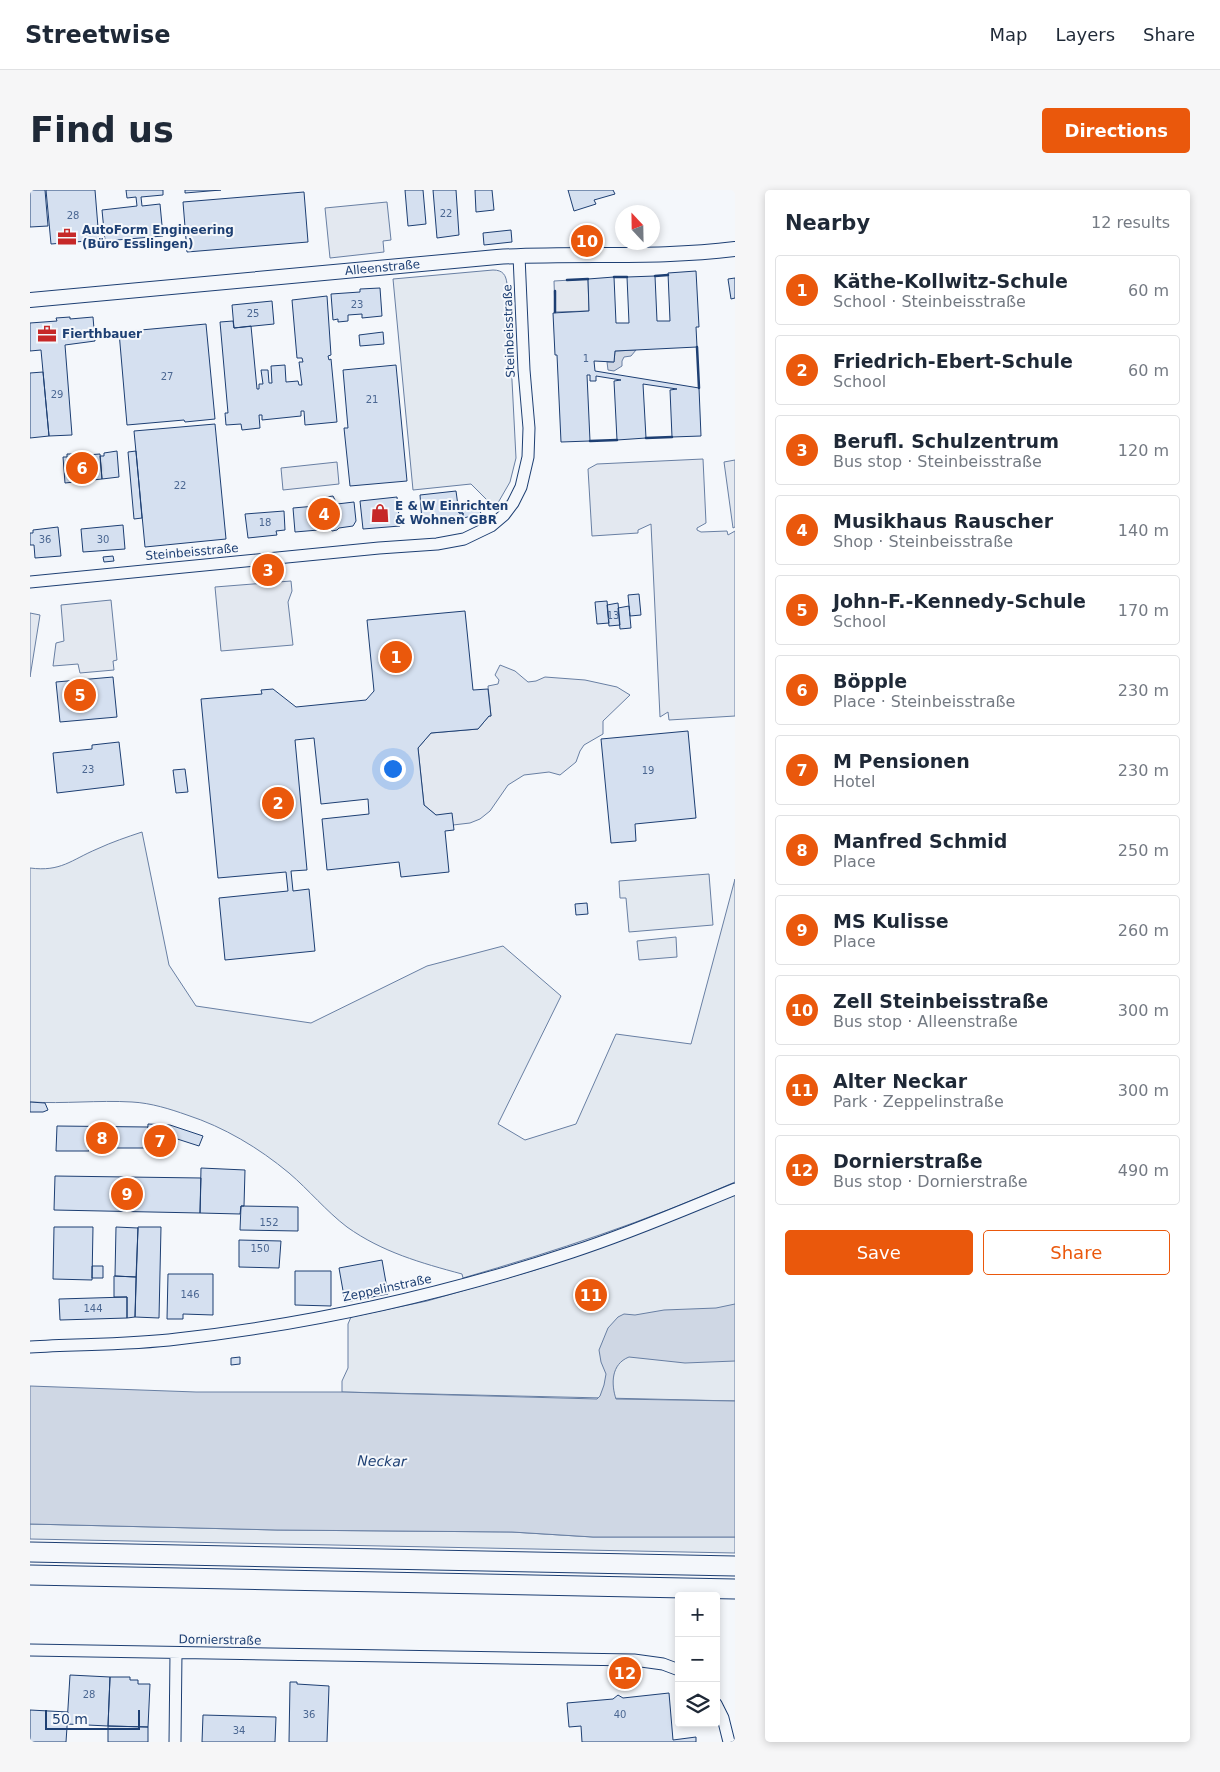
<!DOCTYPE html>
<meta charset="utf-8">
<style>
body{margin:0;font-family:"DejaVu Sans",sans-serif;background:#f6f6f7;color:#1f2937}
.controls{position:absolute;right:15px;bottom:15px;display:grid;overflow:hidden;border-radius:5px;box-shadow:0 2px 8px #0003}
.controls button{width:45px;height:45px;display:grid;place-items:center;padding:0;border:0;border-bottom:1px solid #e0e1e3;background:#fff;color:#1f2937;font:25px sans-serif}
.compass{position:absolute;left:585px;top:15px;width:45px;height:45px;border-radius:50%;background:#fff;box-shadow:0 2px 8px #0003;rotate:338deg}
.scale{position:absolute;left:15px;bottom:12px;width:95px;box-sizing:border-box;padding-left:5px;border:2px solid #1d3f73;border-top:0;font-size:14px;line-height:18px;white-space:nowrap;color:#1d3f73;-webkit-text-stroke:4px #f4f7fb;paint-order:stroke}
.you{position:absolute;left:362px;top:578px;width:18px;height:18px;margin:-12px;border:4px solid #fff;border-radius:50%;background:#1a73e8;box-shadow:0 0 0 8px #1a73e833}
.badge{display:grid;place-items:center;width:32px;height:32px;border-radius:50%;background:#ea580c;color:#fff;font-size:16px;font-weight:700}
.pin{position:absolute;translate:-50% -50%;border:2px solid #fff;box-shadow:0 1px 5px #0006}
.list{margin:0;padding:0;list-style:none}
h2{display:flex;justify-content:space-between;align-items:center;height:65px;margin:0;padding:0 20px;font-size:21px}
h2 small{font-size:16px;font-weight:400;color:#747a83}
.list li{display:grid;grid-template-columns:32px 1fr auto;gap:15px;align-items:center;box-sizing:border-box;height:70px;margin:0 10px 10px;padding:0 10px;border:1px solid #e0e1e3;border-radius:5px}
.list b{display:block;font-size:19px;white-space:nowrap}
.list p{margin:0;font-size:16px;white-space:nowrap;color:#747a83}
.list em{font-size:16px;font-style:normal;color:#747a83}
.actions{display:flex;gap:10px;padding:15px 20px}
.actions a{flex:1;padding:11px 0;border:1px solid #ea580c;border-radius:5px;text-align:center;font-size:18px;color:#ea580c}
.actions .main{background:#ea580c;color:#fff}
.icon{flex:none;width:28px;height:28px;fill:none;stroke:currentColor;stroke-width:2;stroke-linecap:round;stroke-linejoin:round}
.map{position:relative;flex:none;width:705px;height:1552px;overflow:hidden;border-radius:5px}
header{display:flex;align-items:center;gap:30px;box-sizing:border-box;height:70px;padding:0 25px;background:#fff;border-bottom:1px solid #e0e1e3}
header strong{font-size:24px}
nav{display:flex;gap:28px;margin-inline-start:auto;font-size:18px}
.intro{display:flex;align-items:center;justify-content:space-between;box-sizing:border-box;height:120px;padding:0 30px}
h1{margin:0;font-size:35px}
.button{padding:12px 22px;border-radius:5px;background:#ea580c;color:#fff;font-size:18px;font-weight:700}
main{display:flex;gap:30px;padding:0 30px}
aside{flex:1;background:#fff;border-radius:5px;box-shadow:0 2px 8px #0003}
.map>svg:first-child{display:block}
.green{fill:#e3e9f0;stroke:#687fa3}
.parking{fill:#e3e8f0;stroke:#687fa3}
.water{fill:#cfd7e4;stroke:#687fa3}
.building{fill:#d5e0f0;stroke:#1d3f73}
.lines{fill:none;stroke-linecap:round;stroke-linejoin:round}
.minor-casing{stroke:#1d3f73;stroke-width:13}
.tertiary-casing{stroke:#1d3f73;stroke-width:16}
.trunk-casing{stroke:#1d3f73;stroke-width:21}
.minor{stroke:#f4f7fb;stroke-width:11}
.tertiary{stroke:#f4f7fb;stroke-width:14}
.trunk{stroke:#f4f7fb;stroke-width:19}
.wall{stroke:#1d3f73;stroke-width:2.5}
.labels{text-anchor:middle;stroke-width:4;stroke-linejoin:round;paint-order:stroke}
.number-label{font-size:10px;fill:#4b6792}
.poi-label{font-size:12px;font-weight:bold;fill:#1d3f73;stroke:#f4f7fb;text-anchor:start}
.street-label{font-size:12px;fill:#1d3f73;stroke:#f4f7fb}
.water-label{font-size:14px;font-style:italic;fill:#1d3f73;stroke:#f4f7fb}
</style>
<header>
<strong>Streetwise</strong>
<nav><a>Map</a><a>Layers</a><a>Share</a></nav>
</header>
<div class="intro"><h1>Find us</h1><a class="button">Directions</a></div>
<main>
<div class="map">
<svg width="705" height="1552" viewBox="0 0 705 1552">
<rect width="100%" height="100%" fill="#f4f7fb"/>
<path class="green" d="M463,80C473,80 476,85 477,94L486,268L480,292L465,318L441,294L383,300L363,89Z
M112,642L139,775L166,816L281,833L397,776L473,756L531,806L468,934L495,950L546,934L586,844L661,854L705,689V992C617,1031 526,1061 433,1088L432,1084C391,1073 352,1062 317,1037C296,1021 279,1000 259,983C229,958 194,937 157,925C140,919 121,913 102,912C68,910 34,914 0,912V678C31,682 41,670 67,659C82,652 97,647 112,642Z
M679,684L683,735L599,742L596,708H590L589,691Z
M646,747L647,767L609,770L607,751Z
M705,1005V1211L312,1202V1191L318,1178V1134L321,1127L397,1111L505,1080L584,1053Z
M0,1334L247,1340L482,1342L563,1347H705V1363L0,1349Z"/>
<path class="parking" d="M357,12L361,50L353,51L354,62L300,68L295,18Z
M558,89L559,121L525,122L524,91Z
M673,269L676,333L667,338V340L671,342L697,341L698,345L705,341V526L639,530L638,522L630,527L621,334L608,340V343L562,346L558,279L567,274Z
M705,270V337L703,338L694,272Z
M307,272L309,294L253,300L251,278Z
M261,391L262,401L258,412L263,455L191,461L185,397Z
M81,410L87,470L83,471L84,480L50,483L48,474L23,476L26,453L34,451L31,415Z
M0,423L10,425L0,487Z
M470,475L485,481L498,492L506,491L515,487L555,490L587,497L600,505L573,531V544L554,555L550,561L546,572L530,585L519,582L494,585L478,595L460,621L450,629L440,633L423,635L406,625L394,615L388,558L401,543L448,539L459,526H461L458,496L468,494L469,490L465,485Z"/>
<path class="water" d="M606,160L601,166L594,167L592,171V176L584,181L578,180L577,172H584L585,161Z
M705,1114V1171L655,1173L599,1167C581,1174 581,1194 586,1209L705,1211V1347H563L482,1342L247,1340L0,1334V1196L166,1202H312L567,1209L570,1206L574,1195L576,1184L571,1172L569,1160L578,1138L588,1127L594,1124L605,1125L634,1120L686,1118Z"/>
<path class="building" d="M0,0H15L18,36L0,37Z
M16,0H65L69,50L21,54Z
M96,0H133V5L111,7L112,16L130,14L133,46L75,51L72,20L107,16L106,7L97,8Z
M155,0H191L155,3Z
M375,0H393L396,34L378,36Z
M403,0H426L429,45L407,48Z
M445,0H462L464,20L446,22Z
M538,0H583L585,4L564,10L566,14L544,21Z
M274,2L278,52L157,62L153,12Z
M481,40L482,52L454,55L453,43Z
M666,81L669,137H666L667,157L585,161L584,172L564,171L565,181L669,198L671,246L642,247L640,200L647,199L613,194L616,248L587,250L584,191L591,190L566,186V191H560V185H557L560,251L531,252L527,165H525L523,123L559,121L558,89L584,87L586,133H599L597,87L625,86L627,131H640L638,83Z
M705,88V108L701,109L698,89Z
M350,98L352,126L332,128V124L318,125V131L308,132V129L303,130L301,104L330,102V99Z
M297,106L301,165L298,166L299,170L301,169L307,232L275,235L274,221H271V226L232,230V225H229L230,238L212,240L211,234L196,235L195,223H198L190,132L203,131L204,138L221,136L227,199H229V194H233L231,180H238L239,193H242L241,176L255,175L256,192L268,191L269,195H272L269,172H273L272,168H267L262,110Z
M242,111L244,134L204,138L202,115Z
M40,127V129L63,127L65,151L35,155L42,245L19,246L11,160L0,161V133L27,131L26,128Z
M176,134L185,229L155,232L154,230L97,235L89,142Z
M353,142L354,154L330,156L329,145Z
M366,175L377,291L320,296L314,238H318L313,180Z
M13,182L19,246L0,248V183Z
M185,234L196,349L115,357L104,241Z
M87,261L89,287L72,289L70,266H74V263Z
M106,261L112,328L104,329L98,262Z
M37,264H43V266L70,264L72,289L35,293L33,267H37Z
M426,301L429,323H433V327L392,331L390,305Z
M303,306L307,314L324,312L326,331L323,336L309,338L307,340L302,341L300,339L265,342L263,318L297,315L296,307Z
M367,307L370,336L333,339L330,311Z
M448,313L451,324L429,329V328L433,327V323H429L428,317L445,316L444,315Z
M254,321L255,340L246,341L247,345L218,348L215,324Z
M93,335L95,359L53,362L51,339Z
M28,337L31,366L5,368L4,355H0V343H3V340Z
M83,366L84,371L74,372L73,367Z
M609,404L611,425L600,426L598,405Z
M577,411L579,433L567,434L565,412Z
M588,413L590,435L579,436L577,415Z
M599,416L601,438L590,439L588,418Z
M435,421L443,500L458,499L461,526H459L448,539L401,543L388,558L394,615L406,625L422,623L424,640L415,641L419,682L371,687L369,672L297,680L292,629L339,624L338,609L291,614L284,548L265,550L277,680L261,681L263,701L279,699L285,761L195,770L189,708L258,701L256,682L188,688L171,509L232,504L231,500L243,499L266,517L336,510L344,501L337,430Z
M83,487L87,527L30,532L26,492Z
M658,541L666,628L605,634L606,651L581,653L571,549Z
M89,552L94,595L27,603L23,563L62,559V555Z
M155,579L158,602L146,603L143,580Z
M557,713L558,724L546,725L545,714Z
M0,912L15,913L18,920L13,922H0Z
M118,934L140,935L173,946L169,956L138,946H133V958H117Z
M27,936L118,937L117,958H59V961H26Z
M171,978L215,980L214,1016H211L210,1024L170,1023Z
M25,986L171,988L170,1023L24,1020Z
M211,1016L268,1017V1041L210,1040Z
M24,1037H63L62,1090L23,1089Z
M86,1037L108,1038L106,1087L85,1086Z
M108,1037H131L129,1128L105,1127Z
M209,1050L251,1051L249,1078L209,1077Z
M352,1070L358,1104L315,1112L309,1078Z
M62,1076H73V1088H62Z
M265,1081H301V1116L265,1115Z
M138,1084H183V1125L153,1124V1129H137Z
M84,1086L106,1087L105,1127L97,1128V1107H84Z
M97,1107V1128L30,1130L29,1109Z
M210,1167V1174L201,1175V1168Z
M40,1485L80,1487L78,1536L37,1534Z
M80,1487H100V1490H108V1494H120L118,1537L78,1536Z
M260,1492H267V1494L299,1496L297,1552H259Z
M639,1503L643,1550L666,1547V1552H552L551,1536L539,1537L537,1513L583,1509L588,1505L593,1508Z
M0,1520L38,1522L36,1552H0Z
M173,1525L246,1527L245,1552H172Z
M78,1536L118,1537V1552H78Z"/>
<g class="lines">
<g class="minor-casing">
<path id="minor" d="M0,392L349,358L407,354L434,349L461,336L474,325L483,313L491,297L498,267L499,238L494,180L489,66
M0,1157C49,1154 99,1155 147,1149C281,1134 415,1104 542,1062C598,1044 651,1021 705,999
M0,1460L604,1470L633,1474L649,1480
M686,1514L693,1528L699,1552
M145,1552L146,1463"/>
</g>
<g class="tertiary-casing">
<g id="tertiary">
<path id="s1" d="M0,110L467,67C546,62 626,69 705,59"/>
</g>
</g>
<g class="trunk-casing">
<path id="trunk" d="M0,1362L705,1376
M0,1385L705,1399"/>
</g>
<use href="#minor" class="minor"/>
<use href="#tertiary" class="tertiary"/>
<use href="#trunk" class="trunk"/>
<path class="wall" d="M625,86L638,85
M584,87H597
M537,90L558,89
M525,101V122
M667,157L669,198
M616,248L642,247
M560,251L587,250"/>
</g>
<defs>
<g id="office-bare" transform="scale(1.5)"><path d="M-6-3h4V-5.5h4V-3h4V5H-6ZM-1-4.5V-3h2v-1.5ZM-6 0V1H6V0Z" fill="#c62828" stroke="#f4f7fb" stroke-width="2.5" paint-order="stroke"/></g>
<g id="shop-bare" transform="scale(1.5)"><path d="M-5-2.5h2.3a2.7 3.5 0 0 1 5.4 0H5L5.5 6h-11ZM-1.5-2.5h3a1.5 2.3 0 0 0-3 0Z" fill="#c62828" stroke="#f4f7fb" stroke-width="2.5" paint-order="stroke"/></g>
</defs>
<g fill-rule="evenodd">
<use href="#office-bare" x="37" y="47"/>
<use href="#office-bare" x="17" y="144"/>
<use href="#shop-bare" x="350" y="323"/>
</g>
<g class="labels">
<g class="number-label">
<text x="416" y="27">22</text>
<text x="43" y="29">28</text>
<text x="327" y="118">23</text>
<text x="223" y="127">25</text>
<text x="556" y="172">1</text>
<text x="137" y="190">27</text>
<text x="27" y="208">29</text>
<text x="342" y="213">21</text>
<text x="150" y="299">22</text>
<text x="235" y="336">18</text>
<text x="15" y="353">36</text>
<text x="73" y="353">30</text>
<text x="583" y="429">13</text>
<text x="58" y="583">23</text>
<text x="618" y="584">19</text>
<text x="239" y="1036">152</text>
<text x="230" y="1062">150</text>
<text x="160" y="1108">146</text>
<text x="63" y="1122">144</text>
<text x="59" y="1508">28</text>
<text x="279" y="1528">36</text>
<text x="590" y="1528">40</text>
<text x="209" y="1544">34</text>
</g>
<g class="poi-label">
<text x="52" y="44">AutoForm Engineering<tspan x="52" dy="14">(Büro Esslingen)</tspan></text>
<text x="32" y="148">Fierthbauer</text>
<text x="365" y="320">E &amp; W Einrichten<tspan x="365" dy="14">&amp; Wohnen GBR</tspan></text>
</g>
<g class="street-label">
<text dy="4" stroke="none"><textPath href="#s1" startOffset="354">Alleenstraße</textPath></text>
<text transform="translate(479 141) rotate(-92)" y="4">Steinbeisstraße</text>
<text transform="translate(162 362) rotate(-5)" y="4">Steinbeisstraße</text>
<text transform="translate(357 1098) rotate(-12)" y="4">Zeppelinstraße</text>
<text transform="translate(190 1450) rotate(1)" y="4">Dornierstraße</text>
</g>
<g class="water-label">
<text transform="translate(352 1271) rotate(1)" y="5">Neckar</text>
</g>
</g>
</svg>
<div class="controls">
<button>+</button>
<button>−</button>
<button><svg class="icon" aria-label="layers" viewBox="0 0 24 24"><path d="M12 4l9 5-9 5-9-5zM3 14l9 5 9-5"/></svg></button>
</div>
<svg class="compass" viewBox="-18 -18 36 36"><path d="M0-13l5 13h-10z" fill="#e53935"/><path d="M0 13l5-13h-10z" fill="#747a83"/></svg>
<div class="scale">50 m</div>
<div class="you"></div>
<div class="pin badge" style="left:366px;top:467px">1</div>
<div class="pin badge" style="left:248px;top:613px">2</div>
<div class="pin badge" style="left:238px;top:380px">3</div>
<div class="pin badge" style="left:294px;top:324px">4</div>
<div class="pin badge" style="left:50px;top:505px">5</div>
<div class="pin badge" style="left:52px;top:278px">6</div>
<div class="pin badge" style="left:130px;top:951px">7</div>
<div class="pin badge" style="left:72px;top:948px">8</div>
<div class="pin badge" style="left:97px;top:1004px">9</div>
<div class="pin badge" style="left:557px;top:51px">10</div>
<div class="pin badge" style="left:561px;top:1105px">11</div>
<div class="pin badge" style="left:595px;top:1483px">12</div>
</div>
<aside>
<h2>Nearby<small>12 results</small></h2>
<ul class="list">
<li><span class="badge">1</span><div><b>Käthe-Kollwitz-Schule</b><p>School · Steinbeisstraße</p></div><em>60 m</em></li>
<li><span class="badge">2</span><div><b>Friedrich-Ebert-Schule</b><p>School</p></div><em>60 m</em></li>
<li><span class="badge">3</span><div><b>Berufl. Schulzentrum</b><p>Bus stop · Steinbeisstraße</p></div><em>120 m</em></li>
<li><span class="badge">4</span><div><b>Musikhaus Rauscher</b><p>Shop · Steinbeisstraße</p></div><em>140 m</em></li>
<li><span class="badge">5</span><div><b>John-F.-Kennedy-Schule</b><p>School</p></div><em>170 m</em></li>
<li><span class="badge">6</span><div><b>Böpple</b><p>Place · Steinbeisstraße</p></div><em>230 m</em></li>
<li><span class="badge">7</span><div><b>M Pensionen</b><p>Hotel</p></div><em>230 m</em></li>
<li><span class="badge">8</span><div><b>Manfred Schmid</b><p>Place</p></div><em>250 m</em></li>
<li><span class="badge">9</span><div><b>MS Kulisse</b><p>Place</p></div><em>260 m</em></li>
<li><span class="badge">10</span><div><b>Zell Steinbeisstraße</b><p>Bus stop · Alleenstraße</p></div><em>300 m</em></li>
<li><span class="badge">11</span><div><b>Alter Neckar</b><p>Park · Zeppelinstraße</p></div><em>300 m</em></li>
<li><span class="badge">12</span><div><b>Dornierstraße</b><p>Bus stop · Dornierstraße</p></div><em>490 m</em></li>
</ul>
<div class="actions"><a class="main">Save</a><a>Share</a></div>
</aside>
</main>
